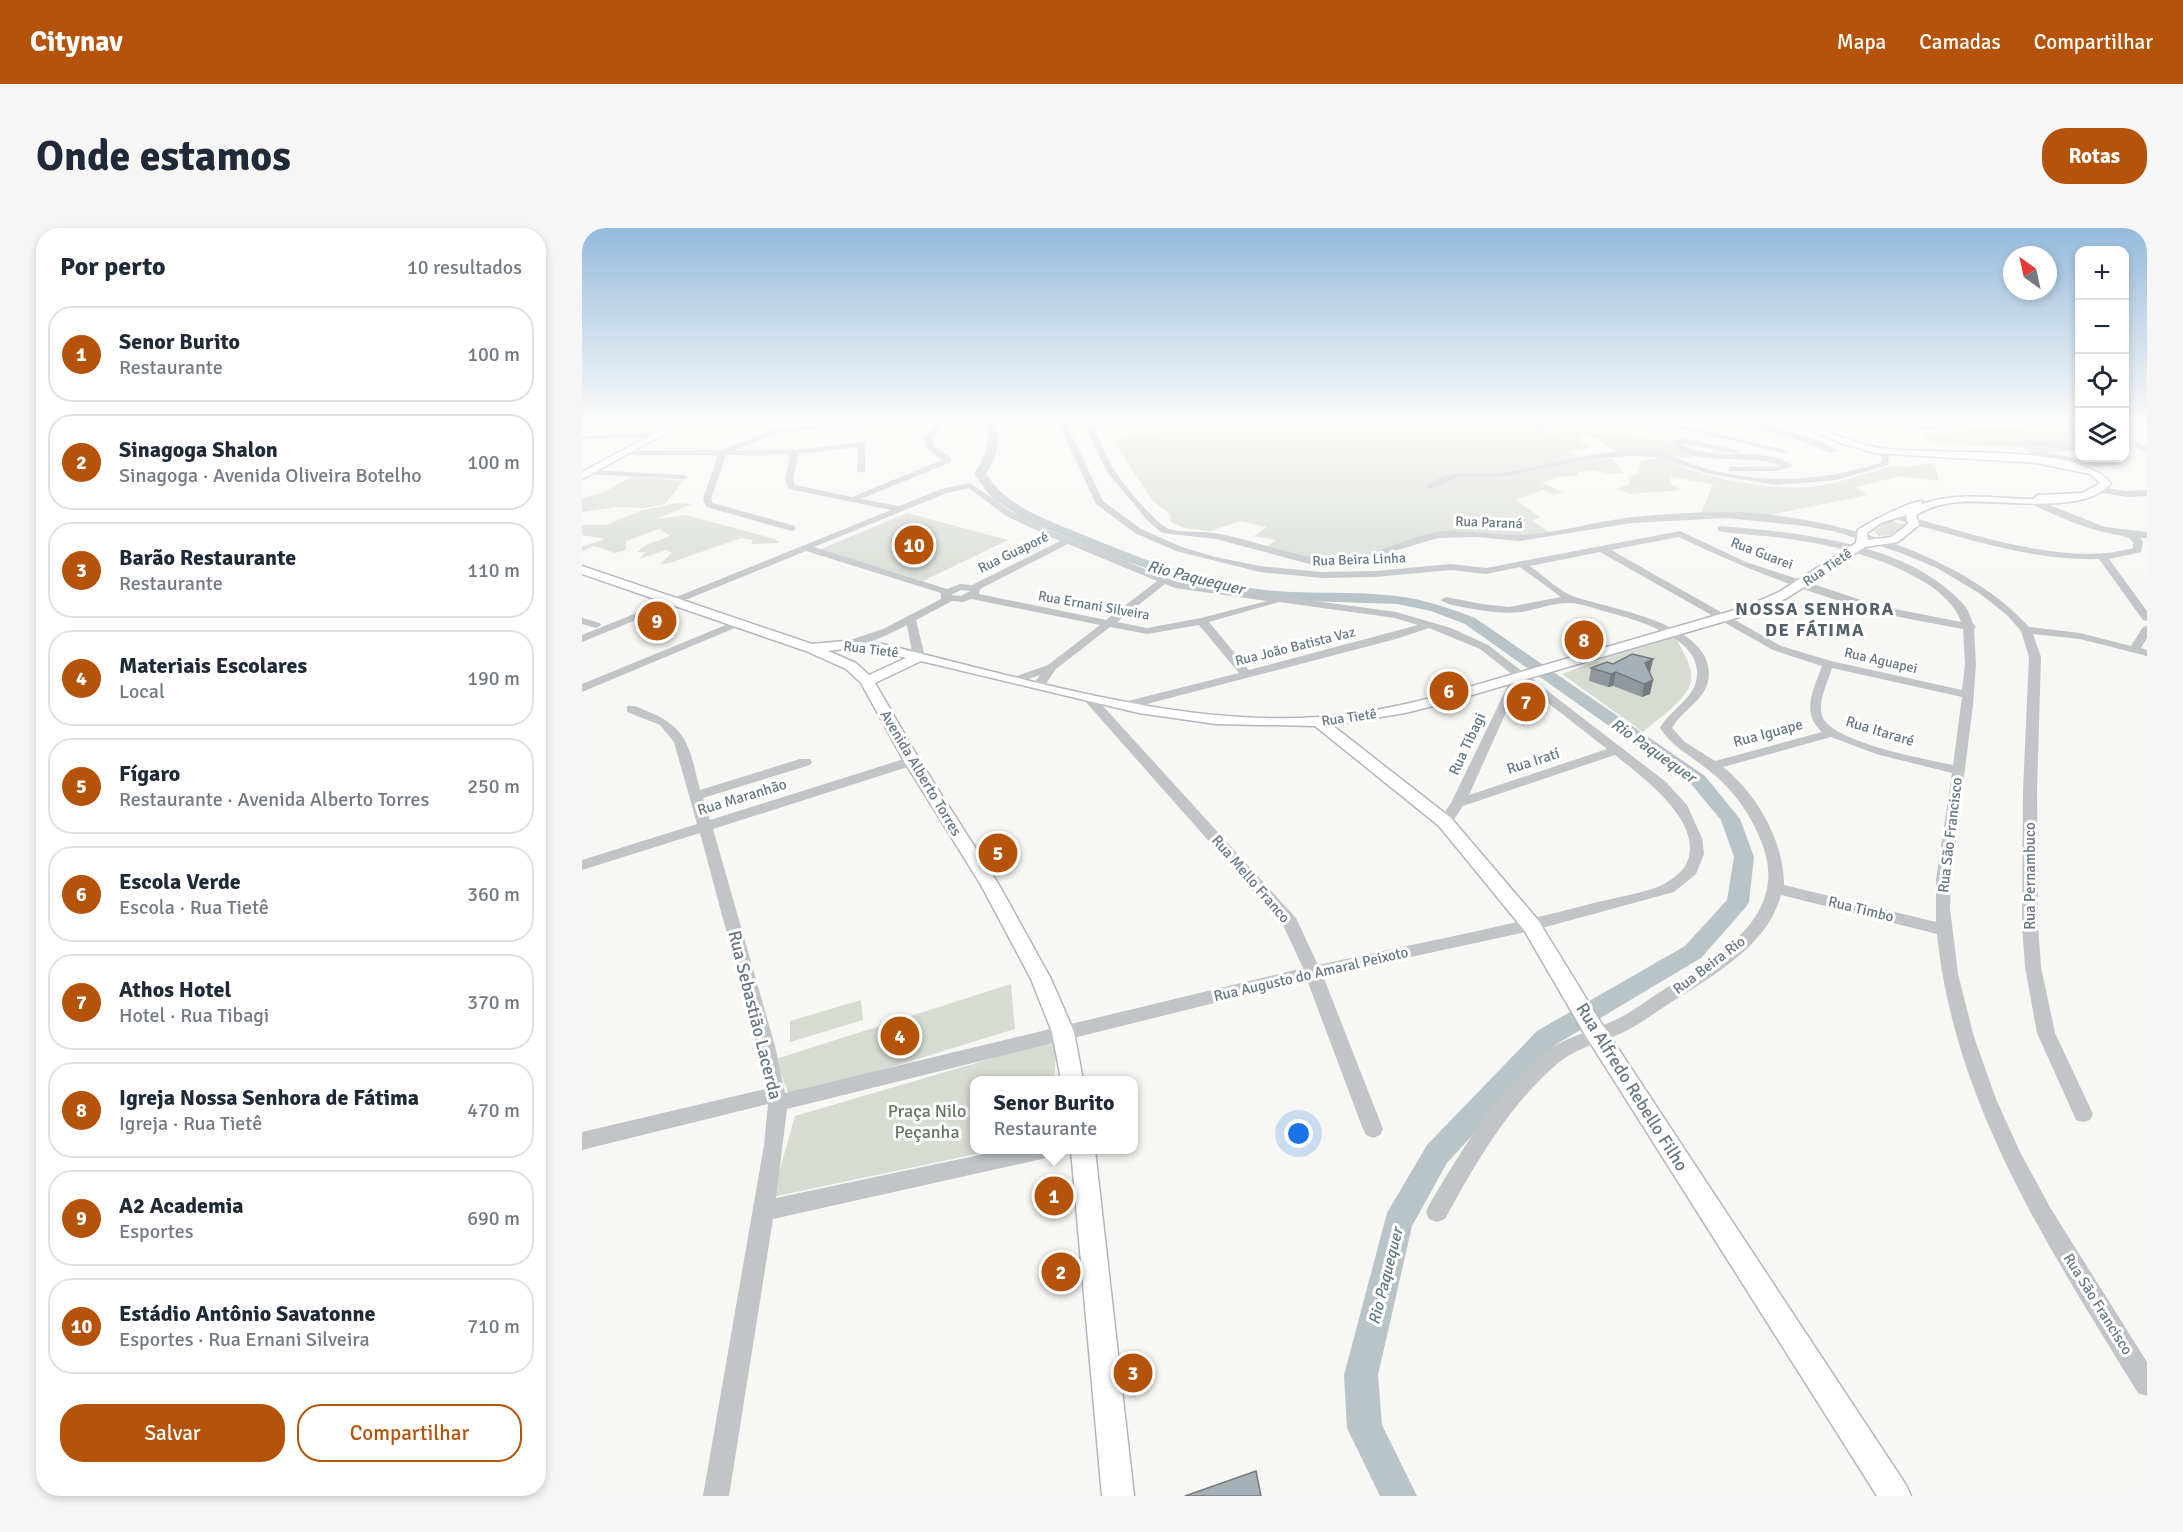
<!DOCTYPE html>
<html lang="pt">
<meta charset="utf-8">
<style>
body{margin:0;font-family:Signika,sans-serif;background:#f6f6f7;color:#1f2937}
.controls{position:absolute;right:18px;top:18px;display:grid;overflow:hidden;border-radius:12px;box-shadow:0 3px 9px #0003}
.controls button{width:54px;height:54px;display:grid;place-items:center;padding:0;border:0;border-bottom:2px solid #e0e1e3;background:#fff;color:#1f2937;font:30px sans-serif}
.compass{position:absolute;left:1421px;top:18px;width:54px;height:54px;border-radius:50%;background:#fff;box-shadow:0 3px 9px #0003;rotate:327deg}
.you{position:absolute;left:717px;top:906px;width:21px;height:21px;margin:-15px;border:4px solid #fff;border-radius:50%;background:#1a73e8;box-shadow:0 0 0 9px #1a73e833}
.badge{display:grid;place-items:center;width:39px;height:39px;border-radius:50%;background:#b45309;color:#fff;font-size:20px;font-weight:700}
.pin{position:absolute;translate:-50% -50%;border:3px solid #fff;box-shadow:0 2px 6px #0006}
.popup{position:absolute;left:388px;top:848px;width:168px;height:78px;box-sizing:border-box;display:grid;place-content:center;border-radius:12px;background:#fff;filter:drop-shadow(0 2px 4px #0005);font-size:20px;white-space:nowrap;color:#747a83}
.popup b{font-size:22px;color:#1f2937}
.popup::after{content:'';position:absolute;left:50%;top:100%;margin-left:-12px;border:12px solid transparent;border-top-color:#fff}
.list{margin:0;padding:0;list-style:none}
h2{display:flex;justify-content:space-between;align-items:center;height:78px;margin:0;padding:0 24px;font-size:26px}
h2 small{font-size:20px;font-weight:400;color:#747a83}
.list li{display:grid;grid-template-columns:39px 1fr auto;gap:18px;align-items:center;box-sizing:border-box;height:96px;margin:0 12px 12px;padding:0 12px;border:2px solid #e0e1e3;border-radius:24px}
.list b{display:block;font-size:22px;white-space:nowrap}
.list p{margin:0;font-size:20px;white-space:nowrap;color:#747a83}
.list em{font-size:20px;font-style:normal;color:#747a83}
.actions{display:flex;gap:12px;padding:18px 24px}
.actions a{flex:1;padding:14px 0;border:2px solid #b45309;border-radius:24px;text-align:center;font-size:21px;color:#b45309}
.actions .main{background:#b45309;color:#fff}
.icon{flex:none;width:33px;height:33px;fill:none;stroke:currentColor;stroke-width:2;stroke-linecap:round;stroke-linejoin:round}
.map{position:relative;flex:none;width:1565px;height:1268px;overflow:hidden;border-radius:24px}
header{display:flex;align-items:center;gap:36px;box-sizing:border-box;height:84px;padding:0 30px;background:#b45309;color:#fff}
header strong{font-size:28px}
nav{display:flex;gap:33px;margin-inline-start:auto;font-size:21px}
.intro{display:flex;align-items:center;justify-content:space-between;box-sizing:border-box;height:144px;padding:0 36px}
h1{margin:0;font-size:42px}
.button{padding:15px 27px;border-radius:24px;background:#b45309;color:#fff;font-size:21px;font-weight:700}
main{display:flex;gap:36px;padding:0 36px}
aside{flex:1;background:#fff;border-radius:24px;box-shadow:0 3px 9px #0003}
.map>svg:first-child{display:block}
.green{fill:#d7dcd3}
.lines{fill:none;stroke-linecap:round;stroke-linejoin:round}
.river{fill:#b9c4c9;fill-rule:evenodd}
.major-casing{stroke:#b2b7bb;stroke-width:3}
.minor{fill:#c1c5c8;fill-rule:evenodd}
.major{fill:#fff;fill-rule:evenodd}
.wall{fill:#90979d}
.shaded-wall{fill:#757b7f}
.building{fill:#a7b0b6;stroke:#757b7f;stroke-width:1.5}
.labels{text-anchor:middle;stroke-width:6;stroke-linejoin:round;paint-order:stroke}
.far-street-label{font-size:14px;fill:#677885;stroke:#fff}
.street-label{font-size:15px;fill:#677885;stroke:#fff}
.water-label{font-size:16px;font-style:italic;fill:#637880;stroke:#fff}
.far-district-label{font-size:18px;font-weight:bold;letter-spacing:1.5px;fill:#55616a;stroke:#fff}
.near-street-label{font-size:18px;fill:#677885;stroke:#fff}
.near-park-label{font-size:18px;fill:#667762;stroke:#fff}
</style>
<header>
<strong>Citynav</strong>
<nav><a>Mapa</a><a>Camadas</a><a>Compartilhar</a></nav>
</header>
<div class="intro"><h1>Onde estamos</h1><a class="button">Rotas</a></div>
<main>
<aside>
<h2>Por perto<small>10 resultados</small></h2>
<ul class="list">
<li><span class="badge">1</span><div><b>Senor Burito</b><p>Restaurante</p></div><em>100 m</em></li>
<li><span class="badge">2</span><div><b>Sinagoga Shalon</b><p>Sinagoga · Avenida Oliveira Botelho</p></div><em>100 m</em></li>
<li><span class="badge">3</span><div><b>Barão Restaurante</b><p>Restaurante</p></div><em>110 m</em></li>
<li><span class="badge">4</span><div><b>Materiais Escolares</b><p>Local</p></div><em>190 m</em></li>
<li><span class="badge">5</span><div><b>Fígaro</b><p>Restaurante · Avenida Alberto Torres</p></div><em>250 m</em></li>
<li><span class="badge">6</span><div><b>Escola Verde</b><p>Escola · Rua Tietê</p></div><em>360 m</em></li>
<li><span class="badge">7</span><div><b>Athos Hotel</b><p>Hotel · Rua Tibagi</p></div><em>370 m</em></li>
<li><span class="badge">8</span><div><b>Igreja Nossa Senhora de Fátima</b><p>Igreja · Rua Tietê</p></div><em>470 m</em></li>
<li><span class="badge">9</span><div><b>A2 Academia</b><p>Esportes</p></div><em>690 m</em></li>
<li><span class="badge">10</span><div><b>Estádio Antônio Savatonne</b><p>Esportes · Rua Ernani Silveira</p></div><em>710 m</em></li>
</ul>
<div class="actions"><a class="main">Salvar</a><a>Compartilhar</a></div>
</aside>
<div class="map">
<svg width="1565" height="1268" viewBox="0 0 1565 1268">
<rect width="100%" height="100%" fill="#f7f7f4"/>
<path class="green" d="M524,193H952L959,204L969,207L980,202L1089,213L1113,228L1094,231V236C1136,253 1202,266 1247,256C1267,251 1288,244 1308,239C1314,237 1321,240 1327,239C1337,238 1342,234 1353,237L1357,253L1319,248L1274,259L1286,267L1182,288L1119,286L1131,256L1089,249V256L1099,262L1048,266L1035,261L1048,256L1046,249L1056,246L1059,233L1075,230L1071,228L1040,227L1008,207L999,208L998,214L1009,219L984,224L1005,231H1031L1041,245L1029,246L1011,242L997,244L995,248L975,249L959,255L981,264L972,267L961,262L934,272L958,289L951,293L968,305L936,309L854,308L755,334L682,320L694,312L672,308L685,299L658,293L628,303L602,300L589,294L588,286L571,273L530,212L596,201L583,194L533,199Z
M1457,193H1475L1497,200V223H1464L1468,227L1449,226L1441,219L1357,216L1341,211L1342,206H1359L1402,199L1467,197Z
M49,248L101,253L83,276L62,280L34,279L0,284V270L21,265Z
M95,275L110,276L74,291L104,287L193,311L197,315L169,316L171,312L159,310L87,335L78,336L90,325L84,322L57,331L64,324H55L64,317L88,308L77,301L44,313V322L33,325L12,318L0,323V319L23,311L0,307V297H24L58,283Z
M325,285L426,312L341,353L237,322Z
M1305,292L1326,297L1311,307L1297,308L1292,303Z
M1091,404C1097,417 1112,439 1109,453C1105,473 1075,491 1061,504L980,446Z
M429,756L433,801L208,870L194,831Z
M279,772L281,792L208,814V793Z
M475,815L472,852H392V922H413L190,969L213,888L449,819Z"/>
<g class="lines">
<path class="river" d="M402,193H412C420,213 415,228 404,246C425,278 460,290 494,304C551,327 608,351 668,360C717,368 766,362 814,368C842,371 867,380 893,390L1123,548L1158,591L1172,629L1167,674L1164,679L1119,730L973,817L865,935L830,998L796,1147L800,1197L835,1268H798L765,1200L762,1147L805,985L845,917L955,803L1103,718L1145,672L1152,629L1139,592L1109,556L883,396L849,383L815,376L695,372L610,356L532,329L444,292L410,270L392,246C404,228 410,214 402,193Z"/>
<g class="major-casing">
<path id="major" d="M96,193H106L0,251V244Z
M1208,193H1219C1243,202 1267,214 1292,219C1349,230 1491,212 1529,255C1503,288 1417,271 1378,274C1362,275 1348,279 1334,287L1337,297L1316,314L1283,319L1205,370L1171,385L859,476L823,485L750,497L869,590L956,692L1018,793L1324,1257L1329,1268H1295L1002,805L942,702L857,598L733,498L634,496L557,485L339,433L293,455L338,533L417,657L469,751L492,804L501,852H479L470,804L449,751L399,657L322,533L279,455L264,441L224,423L0,346V338L230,416L263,413L300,416C439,449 593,499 737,489C774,487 813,479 849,470L1163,379L1197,364L1274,315L1276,302C1285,295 1331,272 1340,273V276C1378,263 1413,271 1451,271L1456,267L1501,265L1518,255L1508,246L1455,235L1293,225L1259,215ZM1324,287L1326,296L1309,309L1286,312L1285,305L1299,295ZM263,421L300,424L324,430L287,447L274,435L246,423Z
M489,922H513L552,1268H520Z"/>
</g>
<path class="minor" d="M295,193H322L195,205L153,222H212L283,214V243L279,245L275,243L276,219L216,226L211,252L213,257L270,269L360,232L344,220L342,210L358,193H365L350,210L351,217L369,230V234L279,271L317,278L359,261L388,255L430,284L462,300L595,354L814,384L869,400L906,417L1084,554L1105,577L1120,610L1122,626L1114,646L1092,664L949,703L741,748L801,901L798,907L791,910L784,907L781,901L725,752L205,881L194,970L421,922H470L467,928L460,931L191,991L147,1268H121L182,917L186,876L0,922V904L183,861L175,818L118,605L0,642V632L115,596L92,514L78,497L45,484V478C53,477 60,481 67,484C108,500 108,524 118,562L218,531H228L230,534L228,537L121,570L128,592L325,530H335L337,533L335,536L131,601L193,818L203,865L721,740L701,697L502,472V466H510L714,690L736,737C827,717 918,700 1008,676C1026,671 1068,664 1082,656C1089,652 1100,644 1103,638C1127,597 1059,548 1033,527L881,578L868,597H858L856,594L869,575L931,447L898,421L847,400L814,411L542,482L538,481V475L657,445L617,397L565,406L528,399L474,441L461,460H453L451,457L458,447L437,454H429V450L466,437L518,397L389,371L381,374L370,373L334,392L343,429L341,431L337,432L331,429L325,397C310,405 275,422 259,419V415L301,401L359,371V365L224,323L0,414V407L309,282L207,261L203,252L208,226L144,227L129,271L131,275L213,298V302L210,303L124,279L121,271L136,227H42L39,223L139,222L194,201ZM387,260L424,288L478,313L390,357L378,356L365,361L232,319L365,265ZM486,316L575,353L524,392L397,366L398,361ZM583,356L593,360L685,373L619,390L565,400L535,394ZM379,362L388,363L379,368L369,367ZM697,374L813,390L836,397L667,442L627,394ZM938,453L1025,521L887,567Z
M479,193H486L488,203L521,273L559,301L600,319L633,329L678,338L740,344L793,343L869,336L904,340L1098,303L1164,334L1279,372L1308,380L1379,394C1374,378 1360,366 1347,357C1303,329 1251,317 1200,310C1179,307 1157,307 1136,303V299L1139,298C1210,304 1307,313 1364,360C1371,366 1382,375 1386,383C1390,390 1389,395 1394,399L1392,401L1394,436L1391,477L1369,652L1368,680L1376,746L1392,809L1414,871L1438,924L1469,981L1565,1134V1168L1556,1165C1468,1022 1372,876 1355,706L1199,667C1185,718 1132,747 1091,773C1075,783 1061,794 1044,803C1021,814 995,819 975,836C926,878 893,936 863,991L855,994L847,991L844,984L847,977C879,923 913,866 961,826C982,809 1008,804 1031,793C1049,785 1064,773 1081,762C1131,732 1205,691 1182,621C1171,589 1152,561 1125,541C1108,527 1090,519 1078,500C1087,483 1110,472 1114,453C1125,411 1055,392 1025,384C1013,381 1002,376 989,375C973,374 956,381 940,384C921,386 903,383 885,380C876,378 865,377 859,372L864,369L900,376L927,379L979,369L938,339L904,346L869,342L793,349L740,350L678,344L594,323L553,305L514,276L480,203ZM1097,309C1163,341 1233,368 1304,386C1330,392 1356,396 1381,401L1383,436L1380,462L1249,433L1199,418L1029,322ZM1018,324L1191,422L1240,438C1232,461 1218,484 1240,504L1133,533L1103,514L1090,500C1099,483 1122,473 1126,453C1138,397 1029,381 993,369C978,364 961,347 948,338ZM1250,440L1380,469L1371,537C1343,531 1254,515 1241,490C1234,476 1246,454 1250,440ZM1249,509L1294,526L1370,545L1354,652V694L1202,657C1202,613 1175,566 1141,539Z
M501,193H509C516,208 522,225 531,240C539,253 573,296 587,301C601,305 619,303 633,305C680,313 722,336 770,329C799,325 826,309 855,304C883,300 910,308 938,307C975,306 1013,293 1051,289C1081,286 1113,284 1144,284C1242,285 1380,324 1447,399L1498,405L1549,418L1561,399L1565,398V410L1559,420L1565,422V428L1498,411L1451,406L1459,429L1455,563L1456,697L1459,739L1473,805L1511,886L1508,892L1501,894L1494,892L1455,805L1443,739L1440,697L1441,563L1447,429L1439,403L1425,387L1397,365L1355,340L1319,325L1255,304L1223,298L1145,290L1050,295L938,313L894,309L856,310L772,335L731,337L634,311L580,305L566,293L525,244Z
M965,193H973L962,203H956V199Z
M1053,193H1084L1206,223L1202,225L1088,198L1084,200Z
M1136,193C1164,191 1233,207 1256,223L1249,225L1208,209Z
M1334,193H1342L1336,197L1342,199L1382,193H1399L1341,203L1326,197Z
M79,204L76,208L0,212V208Z
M1102,210L1158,223L1154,225L1098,215C1132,237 1179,215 1211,238L1195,243H1147V239H1150L1199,238C1163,223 1119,242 1087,214Z
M1447,212L1492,218L1496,220L1492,222L1444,216Z
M1554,214L1565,219V224L1551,218Z
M1291,220H1297L1307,226L1306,237L1254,252L1194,257L1128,246L1075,229L1047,228L1010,231L918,249H876L851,261L844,259C866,239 891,248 918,245C968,238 1016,219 1067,224C1088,226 1108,236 1128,242C1186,256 1239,253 1295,236L1299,234L1300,229L1291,224Z
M1450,224C1476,224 1501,235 1528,235L1521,230H1530L1540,236L1515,239L1461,228H1456L1459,232L1455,234L1446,226Z
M7,242L102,247L106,249L102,251L4,246L3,244Z
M1517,259L1545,263L1565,262V268L1545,269L1514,264V260Z
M1449,272H1455L1523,299L1565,304V310H1558L1561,313L1559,324L1527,331L1565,383V393L1561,392L1517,331C1461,333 1402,316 1349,301C1336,298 1320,295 1310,288L1314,285C1382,303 1483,340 1551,320V314C1545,307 1538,308 1530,306C1501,300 1475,288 1449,276Z
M0,390L18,395L19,397L14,400L0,396Z
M156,392L160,393V397L0,464V456Z"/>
<use href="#major" class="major"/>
</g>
<path class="wall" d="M1071,431L1068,445L1071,452L1068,466L1060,469L1031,458L1026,459L1007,453L1009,440L1031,436Z"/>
<path class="shaded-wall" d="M1071,431L1068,444L1060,449L1063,435Z
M1034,444L1031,458L1026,459L1029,446Z
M1071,452L1068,466L1060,469L1062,456Z"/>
<path class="building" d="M1050,426L1071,431L1063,435L1071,452L1062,456L1034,444L1029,446L1009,440L1025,434L1031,436Z
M674,1243L679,1268H603Z"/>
<linearGradient id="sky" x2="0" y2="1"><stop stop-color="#95badc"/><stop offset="0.52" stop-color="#fbfbfa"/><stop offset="1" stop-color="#fbfbfa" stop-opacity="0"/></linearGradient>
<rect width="1565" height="370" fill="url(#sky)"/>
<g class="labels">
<g class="far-street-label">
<text transform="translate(907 294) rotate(2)" y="5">Rua Paraná</text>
<text transform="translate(431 324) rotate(-26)" y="5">Rua Guaporé</text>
<text transform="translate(1180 325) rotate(21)" y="5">Rua Guarei</text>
<text transform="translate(777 331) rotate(-2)" y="5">Rua Beira Linha</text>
<text transform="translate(1245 339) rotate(-34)" y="5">Rua Tietê</text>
<text transform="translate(512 377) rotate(10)" y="5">Rua Ernani Silveira</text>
<text transform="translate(713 418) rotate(-14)" y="5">Rua João Batista Vaz</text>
<text transform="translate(289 421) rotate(7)" y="5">Rua Tietê</text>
<text transform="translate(1299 432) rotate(13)" y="5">Rua Aguapei</text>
<text transform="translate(767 489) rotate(-8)" y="5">Rua Tietê</text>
</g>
<g class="street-label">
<text transform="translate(1298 503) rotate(17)" y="5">Rua Itararé</text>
<text transform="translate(1186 505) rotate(-15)" y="5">Rua Iguape</text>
<text transform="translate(885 516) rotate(-65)" y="5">Rua Tibagi</text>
<text transform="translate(951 533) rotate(-18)" y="5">Rua Iratí</text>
<text transform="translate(339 545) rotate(59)" y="5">Avenida Alberto Torres</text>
<text transform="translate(160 569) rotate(-17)" y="5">Rua Maranhão</text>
<text transform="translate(1368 607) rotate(-83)" y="5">Rua São Francisco</text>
<text transform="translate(1448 648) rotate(-90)" y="5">Rua Pernambuco</text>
<text transform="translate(669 651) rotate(49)" y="5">Rua Mello Franco</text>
<text transform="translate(1279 681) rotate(14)" y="5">Rua Timbo</text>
<text transform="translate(1127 737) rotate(-37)" y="5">Rua Beira Rio</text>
<text transform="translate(729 746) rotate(-13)" y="5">Rua Augusto do Amaral Peixoto</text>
<text transform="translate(1516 1076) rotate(58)" y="5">Rua São Francisco</text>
</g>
<g class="water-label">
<text transform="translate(614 349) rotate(14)" y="6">Rio Paquequer</text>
<text transform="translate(1072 522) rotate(35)" y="6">Rio Paquequer</text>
<text transform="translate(803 1048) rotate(-76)" y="6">Rio Paquequer</text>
</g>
<g class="far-district-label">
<text x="1233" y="387">NOSSA SENHORA<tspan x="1233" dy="21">DE FÁTIMA</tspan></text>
</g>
<g class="near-street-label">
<text transform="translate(173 787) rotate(76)" y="6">Rua Sebastião Lacerda</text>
<text transform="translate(1050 859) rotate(58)" y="6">Rua Alfredo Rebello Filho</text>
</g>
<g class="near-park-label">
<text x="345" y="889">Praça Nilo<tspan x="345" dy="21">Peçanha</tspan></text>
</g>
</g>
</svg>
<div class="controls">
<button>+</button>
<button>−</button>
<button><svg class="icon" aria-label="locate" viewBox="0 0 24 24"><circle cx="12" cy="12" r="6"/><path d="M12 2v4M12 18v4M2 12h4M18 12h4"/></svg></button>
<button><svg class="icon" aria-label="layers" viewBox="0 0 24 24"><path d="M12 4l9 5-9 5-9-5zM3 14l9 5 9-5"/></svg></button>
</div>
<svg class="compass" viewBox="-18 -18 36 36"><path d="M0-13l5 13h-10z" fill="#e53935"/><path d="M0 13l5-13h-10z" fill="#747a83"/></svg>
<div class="you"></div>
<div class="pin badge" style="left:472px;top:968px">1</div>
<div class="popup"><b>Senor Burito</b>Restaurante</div>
<div class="pin badge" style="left:479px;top:1044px">2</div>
<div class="pin badge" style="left:551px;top:1145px">3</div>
<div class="pin badge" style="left:318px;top:808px">4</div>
<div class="pin badge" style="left:416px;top:625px">5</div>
<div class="pin badge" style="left:867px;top:463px">6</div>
<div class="pin badge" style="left:944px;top:474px">7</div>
<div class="pin badge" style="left:1002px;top:412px">8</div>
<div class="pin badge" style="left:75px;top:393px">9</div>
<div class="pin badge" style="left:332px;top:317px">10</div>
</div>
</main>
